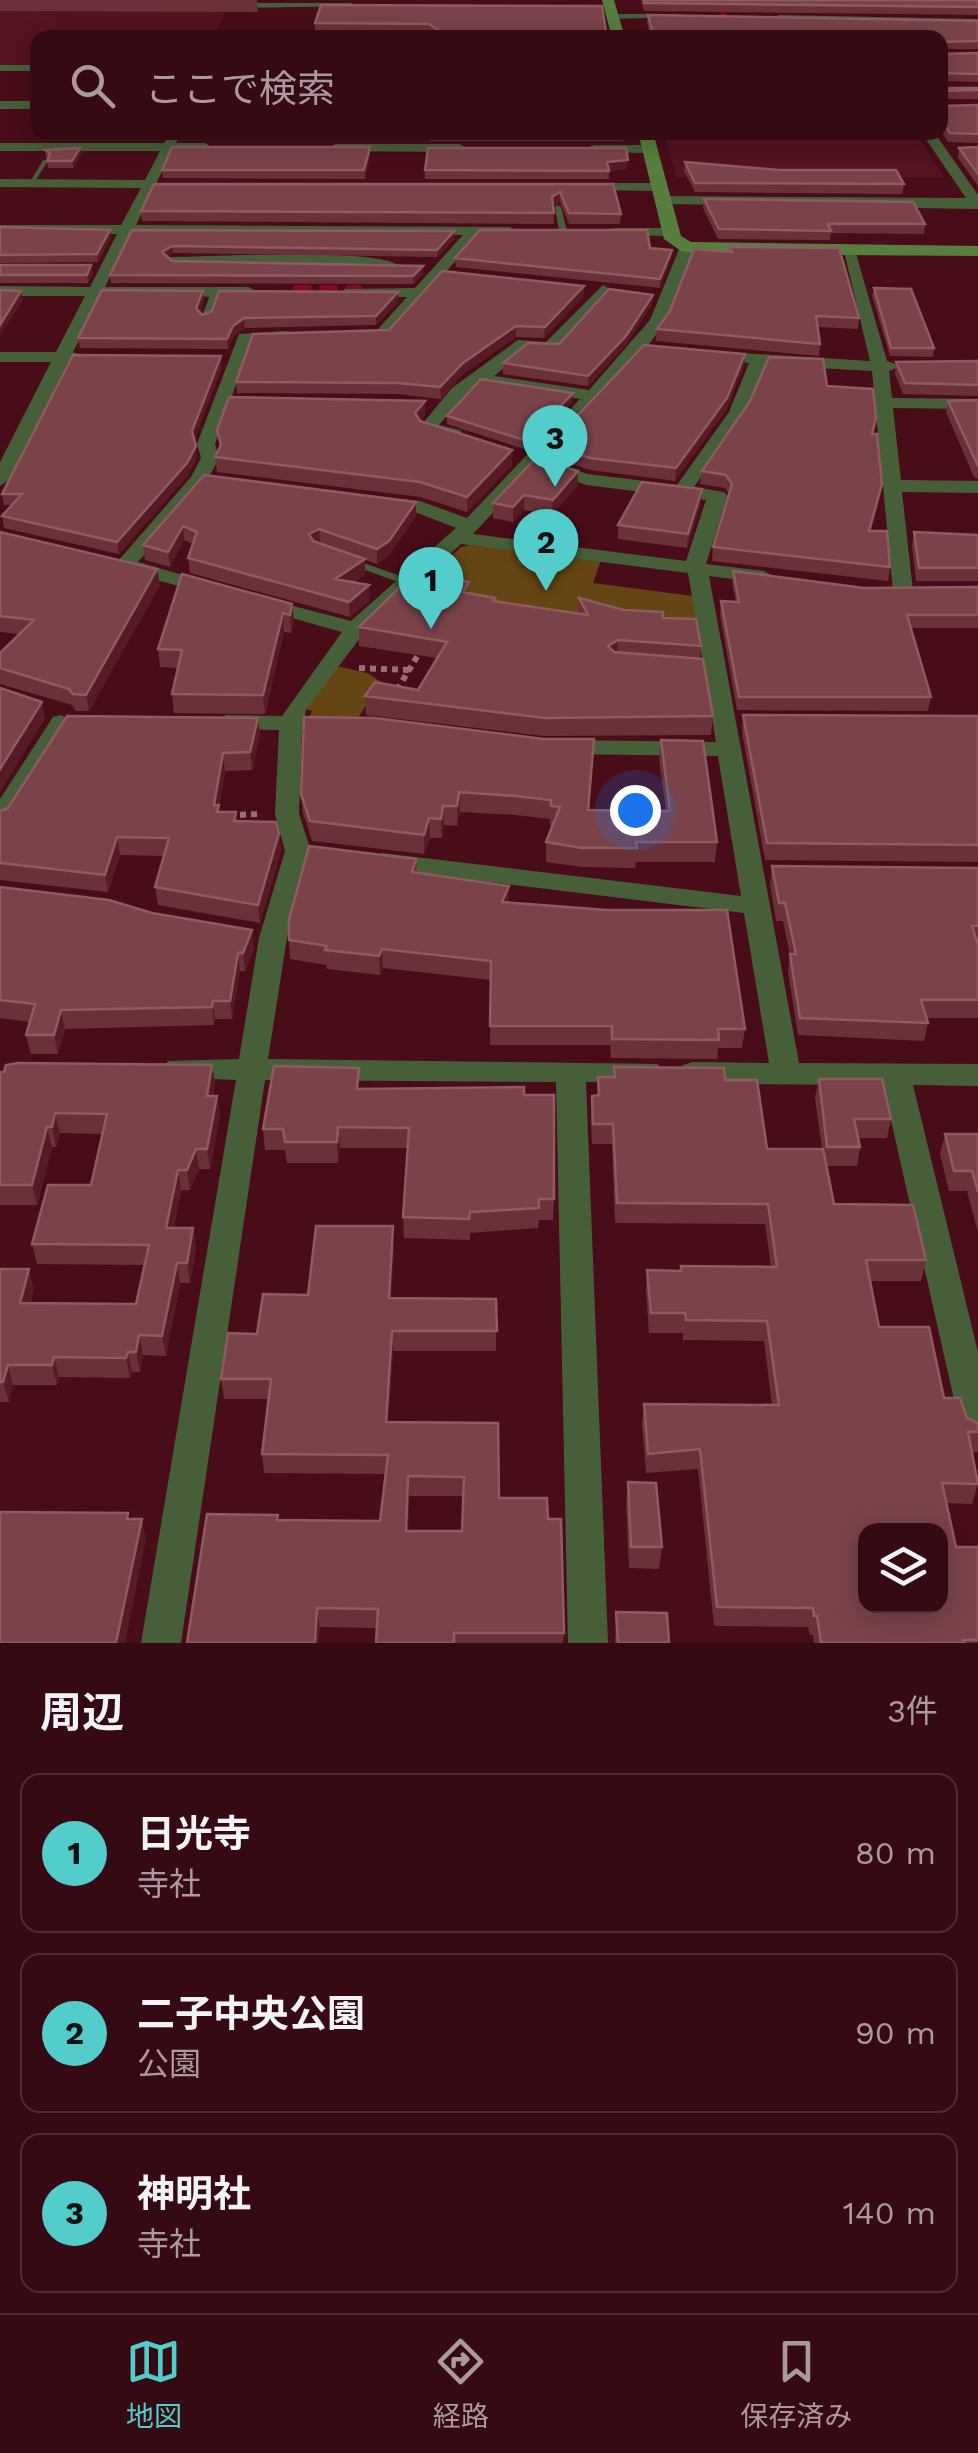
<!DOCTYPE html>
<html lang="ja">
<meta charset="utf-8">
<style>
body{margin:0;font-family:"Work Sans","Noto Sans JP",sans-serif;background:#3d131c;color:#f1f3f6}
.controls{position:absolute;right:30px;bottom:30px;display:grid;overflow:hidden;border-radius:20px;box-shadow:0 5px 25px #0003}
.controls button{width:90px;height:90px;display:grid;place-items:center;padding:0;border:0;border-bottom:2px solid #502b33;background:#360a13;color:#f1f3f6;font:50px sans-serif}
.you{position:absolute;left:635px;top:810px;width:35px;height:35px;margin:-25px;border:8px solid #fff;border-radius:50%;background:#1a73e8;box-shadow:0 0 0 15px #1a73e833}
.badge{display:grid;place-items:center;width:65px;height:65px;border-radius:50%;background:#52cdcc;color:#111;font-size:32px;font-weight:700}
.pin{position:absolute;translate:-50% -82px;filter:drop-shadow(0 2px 5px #0008)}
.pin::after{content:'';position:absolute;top:52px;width:35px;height:30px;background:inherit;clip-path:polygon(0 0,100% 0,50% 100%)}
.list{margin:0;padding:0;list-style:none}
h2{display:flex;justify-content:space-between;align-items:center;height:130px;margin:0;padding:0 40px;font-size:42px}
h2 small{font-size:32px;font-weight:400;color:#aa9aa0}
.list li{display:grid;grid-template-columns:65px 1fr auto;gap:30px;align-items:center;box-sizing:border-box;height:160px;margin:0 20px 20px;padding:0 20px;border:2px solid #502b33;border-radius:20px}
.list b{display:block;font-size:38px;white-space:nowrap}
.list p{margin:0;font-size:32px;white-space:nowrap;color:#aa9aa0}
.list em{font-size:32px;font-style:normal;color:#aa9aa0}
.icon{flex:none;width:55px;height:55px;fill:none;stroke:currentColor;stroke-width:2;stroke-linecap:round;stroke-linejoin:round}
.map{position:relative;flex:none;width:978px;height:1643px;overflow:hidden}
.search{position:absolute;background:#360a13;box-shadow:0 5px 25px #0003;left:30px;right:30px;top:30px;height:110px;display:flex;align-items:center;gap:25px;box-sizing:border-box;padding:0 35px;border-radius:20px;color:#aa9aa0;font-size:38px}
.sheet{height:670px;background:#360a13}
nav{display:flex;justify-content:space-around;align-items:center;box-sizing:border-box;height:140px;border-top:2px solid #502b33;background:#360a13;font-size:28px;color:#aa9aa0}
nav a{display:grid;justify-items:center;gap:5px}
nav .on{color:#52cdcc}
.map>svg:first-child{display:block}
.built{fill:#561321}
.green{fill:#644513}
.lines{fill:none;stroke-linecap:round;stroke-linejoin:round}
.stream-far1{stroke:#81092a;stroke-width:5}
.stream{stroke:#81092a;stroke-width:6}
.path-far1{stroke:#9b6d74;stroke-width:5;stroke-dasharray:5 4;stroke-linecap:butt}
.path{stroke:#9b6d74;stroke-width:6;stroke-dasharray:6 5;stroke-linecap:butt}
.lane{fill:#475f39;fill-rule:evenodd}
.street{fill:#475f39;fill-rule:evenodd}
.secondary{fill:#577e3f;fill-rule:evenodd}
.wall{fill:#6b3138;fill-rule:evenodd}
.shaded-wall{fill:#561b24}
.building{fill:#7a434a;stroke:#8e5b61;stroke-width:2.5;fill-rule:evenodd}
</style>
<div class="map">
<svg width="978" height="1643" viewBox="0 0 978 1643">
<rect width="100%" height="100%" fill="#480d19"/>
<path class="built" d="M0,0H232L213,37L38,38L37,65H0Z
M664,133H915L944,177H677Z"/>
<path class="green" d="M471,545L601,560L593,583L693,596L700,633L365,635L461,547Z
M341,667L367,673L381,682L358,718L309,717L312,711L305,709L333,668Z"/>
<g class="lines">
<path class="stream-far1" d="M718,0L724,15"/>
<path class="stream" d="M296,288H309
M322,288H335
M349,288H360"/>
<path class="path-far1" d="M525,524L535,512"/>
<path class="path" d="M359,668L409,670
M397,690L418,655
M229,815L261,814"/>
<path class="lane" d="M43,160L48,161L33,184H29Z
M558,205L561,207L567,231L563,233L559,231L555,207Z
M212,290L219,292L209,319L202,321L201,319Z
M349,558L412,580L413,582L408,585L404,584L345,563V559Z"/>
<path class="street" d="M236,3H351L356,6L232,8Z
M613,14H678L683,17L609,19Z
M778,15L978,19V25L774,20Z
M221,34H341L346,37H216Z
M0,65H38V71H0Z
M0,101H38V109H0Z
M921,132H934L978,195V209L663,204L656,200L663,196L966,198Z
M173,133L179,137L176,143H205L211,147L205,151H172L136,225L510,227L517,231L510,235H478L389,337L350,338V332L378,329L407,297H349L344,295V289L415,288L463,235L131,234L105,287H249L257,292L249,297L101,296L73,352L85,357L68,362L9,480L0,486V462L51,362H0V352H56L85,296H0V286L90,287L117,234L0,233V225H121L141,188L0,187V179L145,180L160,151H0V143H164Z
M335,144H460L466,148L460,152L330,151L329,148Z
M595,145H650L656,149L650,153L590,152V146Z
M583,183H660L667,187L660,191L578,190V184Z
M615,228H671L678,232L671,236L610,235V229Z
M687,243L694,247L666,321L644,351L473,534L686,561L706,500L586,485L539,467L548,461L588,474L677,485L729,412L749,363L707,359V351L870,361L843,247L855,250L887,361L901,366L889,371L892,398L978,399V409L893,408L901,480L978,481V493L902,492L913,591L910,595L903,597L893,591L872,371L765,365L746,412L694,487L724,492L727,496L706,564L764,571L774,577L764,583L709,576L799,1063L978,1064V1086L913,1085L978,1352V1442L965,1437L960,1426L883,1085L693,1084L683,1081L678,1073L683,1065L693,1062L769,1063L744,913L382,869L369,861L382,853L741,896L718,756L560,754L548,747L560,740L716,742L688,573L461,544L363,634L306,710L305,716L318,723L314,728L302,730L299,814L311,851L287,938L268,1059L658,1064L663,1072L658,1080L586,1082L608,1643H568L556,1082L265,1080L181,1643H141L236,1080L168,1077L163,1069L168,1061L239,1059L259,938L285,851L275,814L279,730L226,729L214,722L226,715L282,716L342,632L256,608L252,604L263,598L351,621L456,528L415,512L375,505V497L420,501L467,518L580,399L481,384L464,396L439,425L460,430L463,434L454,439L419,428L452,388L518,340L546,342L603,285L611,290L608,293L556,351L527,349L494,376L589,390L650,320L680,247Z
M173,257C215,257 372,247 400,266L393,270L345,265L168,264V258Z
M286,331L292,333V339L251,342L215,444L219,458L206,483L138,562L217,585L220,589L217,593L210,595L118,569V561L191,477L201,458L197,444L239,334Z
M61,715L73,722L9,824L0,827V799L53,717Z"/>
<path class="secondary" d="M602,0H614L625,38H612Z
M638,132H653L681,236L691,242L978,246V256L703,254L681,251L664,239Z"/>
</g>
<path class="wall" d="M0,0H257L258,12L0,11Z
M641,0H978V15L644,11Z
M321,5L607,38L433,34L429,31H315V23Z
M648,15L978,21V49H940V38H651L647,23Z
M940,52L941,54L978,53V82L940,81Z
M940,86L941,88H978V99H940Z
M940,103L941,106L978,105V143L948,142L940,129Z
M94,132L90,140L57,139L56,133Z
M179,132H624L623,141H430V135H374L373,140H180Z
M370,147V156L365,179L163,178L162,170Z
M978,147V186L958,158L959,148Z
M80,148L81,155L73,168H48L47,161L48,158L46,157L45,150Z
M685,162L904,184L902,194L695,192L684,171Z
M627,169L609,171V179H425V170Z
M613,184L621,214L620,224H569L560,202L553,206L554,224L142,221L141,211Z
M704,199L925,224L924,234L831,233L830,240L718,239L703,208Z
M0,227L111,238L98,262L0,263Z
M132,230L454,239L437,257L173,253L167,257L172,261L423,274L413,284L111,283L110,275Z
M729,247L859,318L858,329L818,327L820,344L819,356L656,341L657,329L729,252Z
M672,250L671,259L660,288L456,267L455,258Z
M0,265H91L93,274L88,283H0Z
M584,286L583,297L544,338L516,337L463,374L441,399L398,394L237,393L236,382L389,330Z
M874,288L934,348L933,357L890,356L872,296Z
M653,295L652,304L625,346L588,386L503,374V363L559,344Z
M204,300L200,312L202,315L398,302L376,325L245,328L234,336L228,349L80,348L78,338Z
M978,361V396L903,394L895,374L896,362Z
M744,366L726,410L675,481L590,470L550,457V445Z
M222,367L194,440L197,458L188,475L119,554L4,528L2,516L11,505H4L2,494Z
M827,386L873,434L882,484L871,531L890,567L888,581L712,561L713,547L729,494L725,488L700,484L702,471Z
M978,400V479L974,477L946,412L948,401Z
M425,401V415L421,421L512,465L467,512L420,497L217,472L215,457L220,447L217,430Z
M572,402L527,450L447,424V416Z
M578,471L577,486L552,515L524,510L513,522L493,518V503Z
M204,475L416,502V516L389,555L377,564L320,544L365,559V574L354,582L370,600L350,617L190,573L188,558L193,544L184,540L170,567L145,560L143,545Z
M701,503L687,548L618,539V525Z
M0,532L160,585L89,711H76L72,705L0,684V653L19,634L0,632Z
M914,532L978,535V581H916L912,545Z
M733,571L864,588L978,587V628H911L931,697L928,711L737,710L720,615L721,601H736L732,584Z
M427,591L470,594L495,601L578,614L579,598L663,618L701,646L700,659L713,716L711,735L544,736L366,715L365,696L418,690L437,658L359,646V627Z
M292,604L294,622L291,633L284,632L265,714L174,713L172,694L178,668L160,667L158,649Z
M743,715L978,716V862L765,860L742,732Z
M258,718L260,735L252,770L225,771L219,806L220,812H236L237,821L279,833L281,851L260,923L158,905L155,887L164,856L120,855L108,892L0,880V811Z
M661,740L717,842L715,862H636L635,868L582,867L546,862V842L552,826H550V819L515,815L460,812L457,826L444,825L442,838H430L424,854L312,841L303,813L301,794L593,758L589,810L666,811L659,759Z
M416,859L417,872L509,886L508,903L745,1029L742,1048H718L717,1059L611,1058L610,1045H490L491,980L383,968L380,975L327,969L326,965L290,959L289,940Z
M772,866L978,868V1018H926L928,1023L924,1041L798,1035L788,972L790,955L783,921H776L770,884Z
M0,887L254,948L245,971H240L232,1019H215L214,1025L65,1029L58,1054H31L26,1035L30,1022L0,1018Z
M212,1065L215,1085L213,1096H217L220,1116L210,1169H199L190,1190H181L174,1228H193L196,1248L190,1283H180L166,1356L143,1355L140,1372H132L130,1378L59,1377L57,1385H13L9,1402H0V1269L34,1289L30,1303L136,1304L144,1265L37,1264L32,1244L91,1185L103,1134L60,1133L56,1147H52L37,1205H0V1072Z
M614,1067L725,1080L767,1149H822L815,1098L819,1079L891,1119L887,1138H858L860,1147L857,1166H826L834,1204L926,1260L921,1281H870L879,1327L944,1398L967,1418L978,1423V1452H972L978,1484L972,1504L946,1503L956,1547H978V1643H814L813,1635H810L808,1627L714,1626L698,1469L646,1473L642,1424L644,1404L772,1405L764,1341L683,1340V1333H649L646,1291L647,1270L680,1271L681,1266L771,1267L765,1224L615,1223L612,1144H592L591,1116L592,1096L597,1095L598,1077H614Z
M360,1088L524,1095L554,1199L553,1220H539L538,1228L470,1233V1240L404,1238L403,1217L407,1148H340L338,1163H287L285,1150H265L263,1129Z
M945,1134H978V1232L967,1191H949L940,1154Z
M394,1246L391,1298L496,1299V1351H393L388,1422L499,1498L548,1519L564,1633L563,1643H376L377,1628L320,1627L318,1643H187L279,1520L380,1521L385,1474L264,1473L262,1454L269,1399H224L221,1379L257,1334L308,1295ZM409,1496H463L462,1531H408Z
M628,1482L662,1547L659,1569L629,1568L626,1504Z
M616,1612L669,1643H615Z"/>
<path class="shaded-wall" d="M370,147V156L365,179L364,170Z
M80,148L81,155L73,168L72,161Z
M628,160L627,169L607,171V162Z
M560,192V202L551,208L552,197Z
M110,230L111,238L98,262L97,254Z
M454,231V239L437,257V250Z
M172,246L173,253L162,260V252Z
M672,250L671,259L660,288V279Z
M91,265L93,274L88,283L87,275Z
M423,266V274L413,284V276Z
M584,286L583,297L544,338L545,327Z
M21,291L23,300L0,336V325Z
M203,291L204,300L198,318L196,308Z
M398,292V302L376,325V316Z
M653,295L652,304L625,346L588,386V376Z
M244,318L245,328L234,336L228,349L227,339L233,326Z
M516,326V337L463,374L441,399L440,387L463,363Z
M745,354L744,366L726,410L675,481L676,468Z
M221,356L222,367L193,443L192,431Z
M573,393L572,402L527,450V441Z
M425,401V415L415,428V413Z
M196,446L197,458L188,475L119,554L117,542Z
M512,450V465L467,512V497Z
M578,471L577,486L552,515L553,500Z
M882,484L880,497L867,545L869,531Z
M702,489L701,503L687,548L688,534Z
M524,495V510L513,522V507Z
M416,502V516L389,555L377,564V549Z
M183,526L184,540L170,567L168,552Z
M319,529L320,543L310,549L309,534Z
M365,559V574L336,594L335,579Z
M157,569L160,585L89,711L86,695Z
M369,585L370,600L350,617L349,602Z
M292,604L294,622L291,633L290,615Z
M283,613L284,632L265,714L263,695Z
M618,640L617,658L608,646Z
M42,702L45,719L0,792V769Z
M258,718L260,735L252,770L250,752Z
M223,753L225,771L219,806L221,823L214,805Z
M459,792L460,812L457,826V806Z
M443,806L444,825L442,838L441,819Z
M429,818L430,838L424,854V835Z
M279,833L281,851L260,923L258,905Z
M117,837L120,855L108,892L105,875Z
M509,886L508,904L502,902Z
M252,930L254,948L245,971L243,953Z
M382,949L383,968L380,975L379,956Z
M238,953L240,971L232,1019L230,1001Z
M213,1001L215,1019L214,1025L212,1007Z
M61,1010L65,1029L58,1054L54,1035Z
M212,1065L215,1085L210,1116L207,1096Z
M217,1096L220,1116L210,1169L207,1149Z
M55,1113L60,1133L56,1147L52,1127Z
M47,1127L52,1147L37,1205L32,1185Z
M338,1127L340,1148L338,1163L337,1142Z
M196,1149L199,1169L190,1190L187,1170Z
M178,1170L181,1190L170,1248L166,1228Z
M393,1226L394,1246L390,1318L389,1298Z
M193,1228L196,1248L190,1283L187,1263Z
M177,1263L180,1283L166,1356L162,1336Z
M29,1269L34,1289L26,1323L20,1303Z
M392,1331L393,1351L387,1442L386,1422Z
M139,1335L143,1355L140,1372L136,1352Z
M128,1352L132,1372L130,1378L126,1358Z
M54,1357L59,1377L57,1385L52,1365Z
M8,1365L13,1385L9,1402L3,1382Z
M408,1476L409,1496L407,1550L406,1531Z
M142,1519L146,1539L125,1643H116Z
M317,1608L320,1627L318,1643H315Z"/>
<path class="building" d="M644,0H978V7L644,3Z
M321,5L602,6L607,38H309L311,33L434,34L438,30L429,24L315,23Z
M648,15L978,21V41L940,42V38H654Z
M940,52L941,54L978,53V74L940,73Z
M940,86L941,88H978V90L940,91Z
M940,103L941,106L978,105V134L950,133L940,118Z
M172,147H370L364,170H162Z
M978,147V174L959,148Z
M80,148L72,161H47L50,153L45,150Z
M428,148H626L628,160L607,162L609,171L425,170Z
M685,162L779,170H896L904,184L695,183Z
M154,184H613L621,214L569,213L560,192L552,197L554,213L141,211Z
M704,199L913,202L925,224H828L831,231L719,229Z
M0,227L110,230L97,254L0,255Z
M132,230L454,231L437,250L172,246L162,252L172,261L423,266L413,276L110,275Z
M480,230H647L650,248L672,250L660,279L455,258Z
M729,247L839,248L859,318L816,316L820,344L657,329L670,311L694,249L732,252Z
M0,265H91L87,275H0Z
M442,271L584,286L545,327L516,326L463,363L440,387L398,383L236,382L253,334L389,330Z
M874,288L911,289L934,348H891Z
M609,289L653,295L626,336L588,376L503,363L528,343L559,344Z
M0,290L21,291L0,325Z
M102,290L203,291L196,308L202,315L212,311L219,291L398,292L376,316L244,318L233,326L227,339L78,338Z
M644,345L745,354L727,398L676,468L590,458L550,445Z
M73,355L221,356L192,431L196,446L187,463L117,542L2,516L22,494H2Z
M769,357L823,359L827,386L873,389L876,419L872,434H877L882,484L869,531H887L890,567L713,547L732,484L726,475L702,471L750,401Z
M978,361V385L905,383L896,362Z
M481,379L573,393L527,441L447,416Z
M229,397L425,401L415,413L420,421L512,450L467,497L420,482L215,457L221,445L217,430Z
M978,400V466L948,401Z
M536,458L578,471L553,500L524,495L513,507L493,503Z
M204,475L416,502L389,541L377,549L319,529L309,534L313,541L365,559L335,579L369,585L349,602L188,558L197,532L183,526L168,552L143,545Z
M642,482L702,489L688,534L618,525Z
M0,532L157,569L86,695L73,694L69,689L0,668V653L34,620L0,616Z
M914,532L978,535V568H919Z
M733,571L864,588L978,587V615H907L931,697H739L721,601L739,602Z
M182,574L292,604L290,615L283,613L263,695L172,694L182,650L158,649Z
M437,576L469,582L463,592L495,598L493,601L588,615L579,598L624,610L663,612V618L696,619L701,646L618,640L608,646L614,652L703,659L713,716L545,718L365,696L375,682L418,690L447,642L359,627L400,587L427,591Z
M0,688L42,702L0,769Z
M743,715L978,716V845L767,843Z
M67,716L258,718L250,752L223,753L214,805H219L217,812H236L234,821L276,822L279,833L258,905L155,887L169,838L117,837L105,875L0,863V811L8,808Z
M304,717L375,718L544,739H594L588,810L670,811L661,740L703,741L717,842H636L637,848H582L546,842L560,807L551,806V800L515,796L459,792L457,806H443L441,819L429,818L424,835L310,821L301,794Z
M309,846L416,859L412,872L509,886L502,902L607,910H727L745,1029H718L719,1040L612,1039V1026H490L491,961L382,949L379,956L325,950L327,946L289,940V920Z
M772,866L978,868V926H972L978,945V1000H921L928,1023L800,1018L790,954H796L785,903H779Z
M0,887L109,900L152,913L252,930L243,953H238L230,1001H213L212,1007L61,1010L54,1035H26L35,1004L0,1000Z
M18,1063L212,1065L207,1096H217L207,1149H196L187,1170H178L166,1228H193L187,1263H177L162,1336L139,1335L136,1352H128L126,1358L54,1357L52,1365H8L3,1382H0V1269H29L20,1303L136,1304L149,1245L32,1244L48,1185H91L107,1114L55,1113L52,1127H47L32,1185H0V1072H4L6,1065Z
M274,1066L359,1068L357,1089L524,1087V1095H554V1199H539V1208L470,1212L469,1219L403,1217L409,1128L338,1127L337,1142H285L283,1129H263Z
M614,1067L724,1068L725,1080H757L767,1149H823L834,1204L913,1205L926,1260H866L879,1327H929L944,1398H960L967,1418L978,1423V1432H968L978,1484L942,1483L956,1547H978V1640H963L964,1643H821L817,1616H814L813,1608L717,1607L700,1449L648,1454L644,1404L779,1405L767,1321L686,1320L685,1313H651L647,1270L681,1271V1266L777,1267L768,1204L617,1203L613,1124H593L592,1096L599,1095L598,1077H615ZM866,1530H940V1606H866Z
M819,1079H882L891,1119H854L860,1147H827Z
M945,1134H978V1192L972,1171H954Z
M316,1226H393L389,1298L496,1299L497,1331H392L386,1422L498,1423L499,1498H547L548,1519H561L564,1633H454V1643H376L378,1609L317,1608L315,1643H187L207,1514L278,1515L277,1520L380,1521L388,1455L262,1454L271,1379H221L228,1333L257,1334L263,1294L308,1295ZM408,1476L464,1477L462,1531H406Z
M628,1482L656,1483L662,1547H631Z
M0,1512L128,1513L127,1519H142L116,1643H0Z
M616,1612L667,1613L669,1643H618Z"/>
</svg>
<div class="controls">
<button><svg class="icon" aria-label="layers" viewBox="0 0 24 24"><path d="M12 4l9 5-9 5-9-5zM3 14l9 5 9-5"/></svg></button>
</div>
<div class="you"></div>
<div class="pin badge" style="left:431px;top:629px">1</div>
<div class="pin badge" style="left:546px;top:591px">2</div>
<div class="pin badge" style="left:555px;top:487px">3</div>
<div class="search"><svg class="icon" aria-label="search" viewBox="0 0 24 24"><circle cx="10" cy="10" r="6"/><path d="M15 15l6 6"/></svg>ここで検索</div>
</div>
<section class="sheet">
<h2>周辺<small>3件</small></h2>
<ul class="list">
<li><span class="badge">1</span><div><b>日光寺</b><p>寺社</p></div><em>80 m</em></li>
<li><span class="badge">2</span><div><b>二子中央公園</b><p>公園</p></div><em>90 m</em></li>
<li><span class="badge">3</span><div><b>神明社</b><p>寺社</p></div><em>140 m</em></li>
</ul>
</section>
<nav>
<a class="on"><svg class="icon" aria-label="map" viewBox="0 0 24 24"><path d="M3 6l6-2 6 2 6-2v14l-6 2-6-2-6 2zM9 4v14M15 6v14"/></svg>地図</a>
<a><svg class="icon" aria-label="directions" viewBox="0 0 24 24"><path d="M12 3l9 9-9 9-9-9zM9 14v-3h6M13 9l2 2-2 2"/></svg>経路</a>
<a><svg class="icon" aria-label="saved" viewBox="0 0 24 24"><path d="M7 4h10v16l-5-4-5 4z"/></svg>保存済み</a>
</nav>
